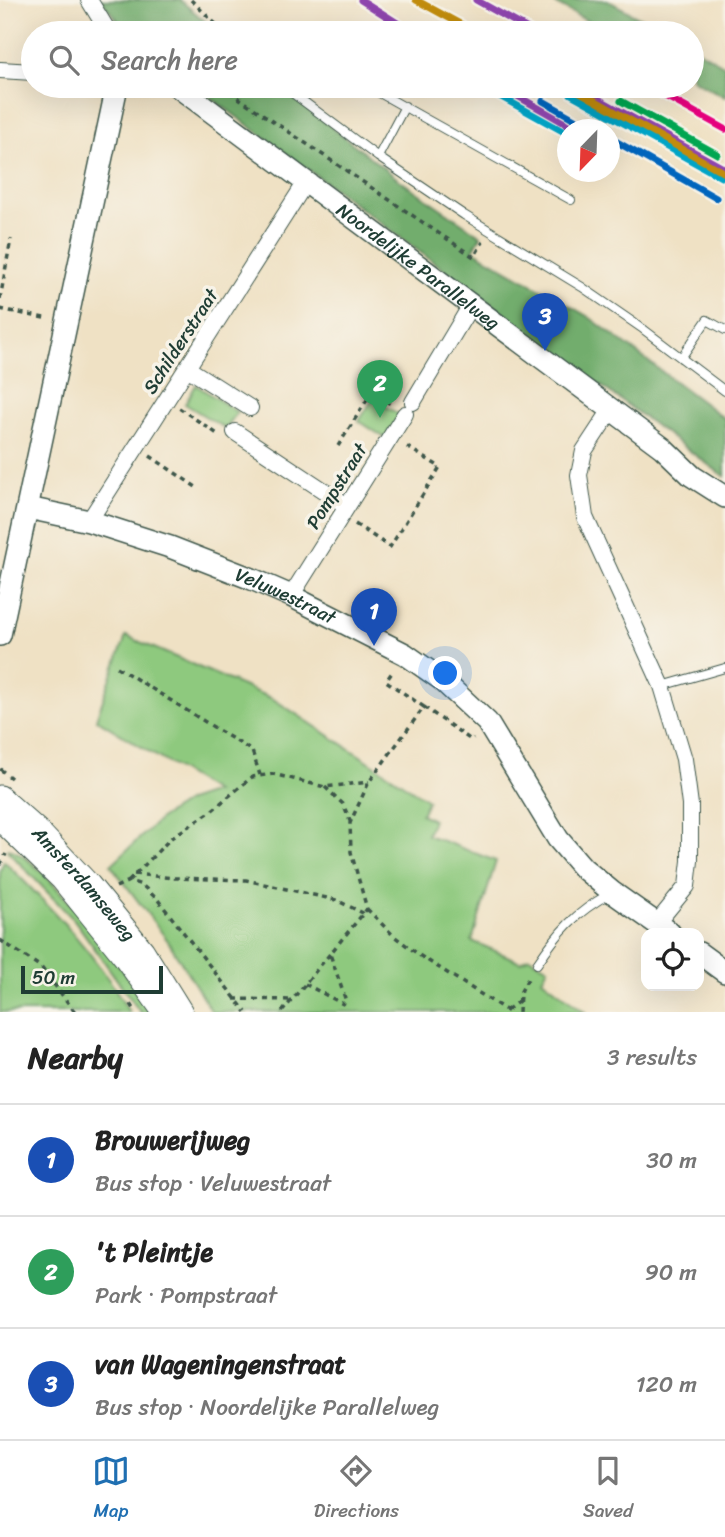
<!DOCTYPE html>
<meta charset="utf-8">
<style>
body{margin:0;font-family:Sriracha,sans-serif;background:#f2f2f2;color:#222}
.controls{position:absolute;right:21px;bottom:21px;display:grid;overflow:hidden;border-radius:14px;box-shadow:0 7px 28px #0002}
.controls button{width:63px;height:63px;display:grid;place-items:center;padding:0;border:0;border-bottom:2px solid #e0e0e0;background:#fff;color:#222;font:35px sans-serif}
.compass{position:absolute;left:557px;top:119px;width:63px;height:63px;border-radius:50%;background:#fff;box-shadow:0 7px 28px #0002;rotate:203deg}
.scale{position:absolute;left:21px;bottom:18px;width:142px;box-sizing:border-box;padding-left:7px;border:4px solid #1f3d34;border-top:0;font-size:19px;line-height:24px;white-space:nowrap;color:#1f3d34;-webkit-text-stroke:5px #f7f3e8;paint-order:stroke}
.you{position:absolute;left:446px;top:674px;width:24px;height:24px;margin:-18px;border:5px solid #fff;border-radius:50%;background:#1a73e8;box-shadow:0 0 0 10px #1a73e833}
.badge{display:grid;place-items:center;width:46px;height:46px;border-radius:50%;background:#1f6fb2;color:#fff;font-size:23px;font-weight:700}
.pin{position:absolute;translate:-50% -58px;filter:drop-shadow(0 2px 4px #0008)}
.pin::after{content:'';position:absolute;top:37px;width:24px;height:21px;background:inherit;clip-path:polygon(0 0,100% 0,50% 100%)}
.list{margin:0;padding:0;list-style:none}
h2{display:flex;justify-content:space-between;align-items:center;height:91px;margin:0;padding:0 28px;font-size:30px}
h2 small{font-size:23px;font-weight:400;color:#767676}
.list li{display:grid;grid-template-columns:46px 1fr auto;gap:21px;align-items:center;box-sizing:border-box;height:112px;padding:0 28px;border-top:2px solid #e0e0e0}
.list b{display:block;font-size:26px;white-space:nowrap}
.list p{margin:0;font-size:23px;white-space:nowrap;color:#767676}
.list em{font-size:23px;font-style:normal;color:#767676}
.icon{flex:none;width:38px;height:38px;fill:none;stroke:currentColor;stroke-width:2;stroke-linecap:round;stroke-linejoin:round}
.map{position:relative;flex:none;width:725px;height:1012px;overflow:hidden}
.search{position:absolute;background:#fff;box-shadow:0 7px 28px #0002;left:21px;right:21px;top:21px;height:77px;display:flex;align-items:center;gap:18px;box-sizing:border-box;padding:0 24px;border-radius:38px;color:#767676;font-size:26px}
.sheet{height:427px;background:#fff}
nav{display:flex;justify-content:space-around;align-items:center;box-sizing:border-box;height:98px;border-top:2px solid #e0e0e0;background:#fff;font-size:19px;color:#767676}
nav a{display:grid;justify-items:center;gap:4px}
nav .on{color:#1f6fb2}
.map>svg:first-child{display:block}
.green{fill:#8ec97e;stroke:#568359;stroke-width:2}
.forest{fill:#72ad6d;stroke:#487550;stroke-width:2}
.lines{fill:none;stroke-linecap:round;stroke-linejoin:round}
.lane-casing{stroke:#3e564a;stroke-width:10}
.street-casing{stroke:#3e564a;stroke-width:18}
.secondary-casing{stroke:#3e564a;stroke-width:24}
.primary-casing{stroke:#3e564a;stroke-width:25}
.path{stroke:#3e564a;stroke-width:3.5;stroke-dasharray:5 5;stroke-linecap:butt}
.lane{stroke:#fff;stroke-width:8}
.street{stroke:#fff;stroke-width:16}
.secondary{stroke:#fff;stroke-width:21}
.primary{stroke:#fff;stroke-width:23}
.rail-1-casing{stroke:#f7f3e8;stroke-width:12}
.rail-2-casing{stroke:#f7f3e8;stroke-width:12}
.rail-3-casing{stroke:#f7f3e8;stroke-width:12}
.rail-4-casing{stroke:#f7f3e8;stroke-width:12}
.rail-5-casing{stroke:#f7f3e8;stroke-width:12}
.rail-6-casing{stroke:#f7f3e8;stroke-width:12}
.rail-1{stroke:#8e44ad;stroke-width:7}
.rail-2{stroke:#02a4c6;stroke-width:7}
.rail-3{stroke:#c18c0d;stroke-width:7}
.rail-4{stroke:#0065bd;stroke-width:7}
.rail-5{stroke:#e5007d;stroke-width:7}
.rail-6{stroke:#00a651;stroke-width:7}
.labels{text-anchor:middle;stroke-width:7;stroke-linejoin:round;paint-order:stroke}
.street-label{font-size:19px;fill:#1f3d34;stroke:#f7f3e8}
</style>
<div class="map">
<svg width="725" height="1012" viewBox="0 0 725 1012">
<rect width="100%" height="100%" fill="#f7f3e8"/>
<filter id="ink" filterUnits="userSpaceOnUse"><feTurbulence type="fractalNoise" baseFrequency=".0143" numOctaves="2"/><feDisplacementMap in="SourceGraphic" scale="14" xChannelSelector="R" yChannelSelector="G"/><feConvolveMatrix kernelMatrix="1 2 1 2 8 2 1 2 1" color-interpolation-filters="sRGB"/></filter>
<filter id="wash" filterUnits="userSpaceOnUse"><feTurbulence type="fractalNoise" baseFrequency=".00686" numOctaves="4" result="noise"/><feDisplacementMap in="SourceGraphic" scale="28" xChannelSelector="R" yChannelSelector="G"/><feGaussianBlur stdDeviation="1.57" result="paint"/><feColorMatrix in="noise" values="0 0 0 0 0 0 0 0 0 0 0 0 0 0 0 0 0 1.4 0 .05"/><feComposite in="paint" operator="in"/></filter>
<g filter="url(#wash)">
<rect width="100%" height="100%" fill="#efe1c4"/>
<path class="green" d="M196,385L237,412L226,429L185,404Z
M373,399L400,415L385,438L359,421Z
M126,636L273,699L428,800L421,814L433,820L427,835L496,861L472,941L521,962L529,957L548,968L542,979L585,1012H212L168,941L111,865L161,818L188,801L215,792L96,719Z
M8,849C42,854 129,980 154,1012H140L75,921L7,850Z
M4,861C51,908 97,954 129,1012H0V871Z"/>
<path class="forest" d="M101,0H180L219,33H128Z
M549,0H607L668,33H609Z
M692,46L725,66V97L692,79Z
M195,86H279L398,179L481,236L473,250L589,317L725,419V477Z"/>
</g>
<g filter="url(#ink)">
<g class="lines">
<g class="lane-casing">
<path id="lane" d="M283,86L378,157
M367,86L571,200
M405,106L378,157L464,215L582,287L643,329L725,391
M681,358L707,320L725,330
M662,686L725,668
M537,964C559,931 575,913 609,894"/>
</g>
<g class="street-casing">
<path id="street" d="M89,0L109,33
M0,70L33,72
M187,368L250,408
M413,402L471,305
M609,408L607,416L584,451L579,475L585,517L662,686L684,759L690,805V861L687,886L656,924
M235,432L347,506
M89,521L306,182
M291,596L405,414"/>
</g>
<g class="secondary-casing">
<g id="secondary">
<path id="s1" d="M177,86L663,448L692,476L725,497"/>
<path id="s2" d="M28,508L89,521L170,547L252,579L291,596L405,654L442,680L487,722L558,839L583,868L612,892L670,933"/>
<path d="M0,635L117,86"/>
<path d="M699,953L725,972"/>
</g>
</g>
<g class="primary-casing">
<g id="primary">
<path id="s3" d="M0,797L39,832L89,885L143,951L181,1012"/>
<path d="M0,819L62,879L125,957L164,1012"/>
</g>
</g>
<path class="path" d="M191,0L225,33
M221,86L474,257L483,242
M0,299L11,239
M0,309L49,319
M179,408L219,435
M338,446L372,392L392,405
M150,456L199,489
M355,524L390,547L440,467L404,445
M117,667L252,751L260,775
M424,707L471,740L473,738
M0,769L11,778
M325,787L343,804L350,821
M0,865L6,854
M134,874L175,878L246,880L336,900L363,913
M129,881L171,838L210,812L252,777L273,774L325,787L369,782
M116,887L129,881L142,885L158,900L246,1012
M367,909L394,936L419,955L509,1012
M0,940L41,967L75,1012
M305,984L343,1004L346,1001L330,954
M234,999L292,1000
M131,1004L136,1012
M507,1010L519,1001
M282,1012L367,909L351,852L350,823L369,782L424,707L386,681L393,671
M519,1012L520,993L530,975"/>
<use href="#lane" class="lane"/>
<use href="#street" class="street"/>
<use href="#secondary" class="secondary"/>
<use href="#primary" class="primary"/>
<g class="rail-1-casing">
<path id="rail-1" d="M361,0L413,33
M476,0L535,33
M500,86L577,130
M575,86L725,169"/>
</g>
<g class="rail-2-casing">
<path id="rail-2" d="M496,94L568,134
M571,94L721,177"/>
</g>
<g class="rail-3-casing">
<path id="rail-3" d="M416,0L462,25
M569,86L725,173"/>
</g>
<g class="rail-4-casing">
<path id="rail-4" d="M543,101L594,130
M610,138L716,198"/>
</g>
<g class="rail-5-casing">
<path id="rail-5" d="M647,86L725,129"/>
</g>
<g class="rail-6-casing">
<path id="rail-6" d="M621,101L717,154"/>
</g>
<use href="#rail-1" class="rail-1"/>
<use href="#rail-2" class="rail-2"/>
<use href="#rail-3" class="rail-3"/>
<use href="#rail-4" class="rail-4"/>
<use href="#rail-5" class="rail-5"/>
<use href="#rail-6" class="rail-6"/>
</g>
</g>
<g class="labels">
<g class="street-label">
<text dy="7" stroke="none"><textPath href="#s1" startOffset="301">Noordelijke Parallelweg</textPath></text>
<text transform="translate(180 341) rotate(-57)" y="7">Schilderstraat</text>
<text transform="translate(336 486) rotate(-58)" y="7">Pompstraat</text>
<text dy="7" stroke="none"><textPath href="#s2" startOffset="273">Veluwestraat</textPath></text>
<text dy="7" stroke="none"><textPath href="#s3" startOffset="121">Amsterdamseweg</textPath></text>
</g>
</g>
</svg>
<div class="controls">
<button><svg class="icon" aria-label="locate" viewBox="0 0 24 24"><circle cx="12" cy="12" r="6"/><path d="M12 2v4M12 18v4M2 12h4M18 12h4"/></svg></button>
</div>
<svg class="compass" viewBox="-18 -18 36 36"><path d="M0-13l5 13h-10z" fill="#e53935"/><path d="M0 13l5-13h-10z" fill="#767676"/></svg>
<div class="scale">50 m</div>
<div class="you"></div>
<div class="pin badge" style="left:374px;top:646px;background:#1a4fb4">1</div>
<div class="pin badge" style="left:380px;top:418px;background:#2e9e5b">2</div>
<div class="pin badge" style="left:545px;top:351px;background:#1a4fb4">3</div>
<div class="search"><svg class="icon" aria-label="search" viewBox="0 0 24 24"><circle cx="10" cy="10" r="6"/><path d="M15 15l6 6"/></svg>Search here</div>
</div>
<section class="sheet">
<h2>Nearby<small>3 results</small></h2>
<ul class="list">
<li><span class="badge" style="background:#1a4fb4">1</span><div><b>Brouwerijweg</b><p>Bus stop · Veluwestraat</p></div><em>30 m</em></li>
<li><span class="badge" style="background:#2e9e5b">2</span><div><b>'t Pleintje</b><p>Park · Pompstraat</p></div><em>90 m</em></li>
<li><span class="badge" style="background:#1a4fb4">3</span><div><b>van Wageningenstraat</b><p>Bus stop · Noordelijke Parallelweg</p></div><em>120 m</em></li>
</ul>
</section>
<nav>
<a class="on"><svg class="icon" aria-label="map" viewBox="0 0 24 24"><path d="M3 6l6-2 6 2 6-2v14l-6 2-6-2-6 2zM9 4v14M15 6v14"/></svg>Map</a>
<a><svg class="icon" aria-label="directions" viewBox="0 0 24 24"><path d="M12 3l9 9-9 9-9-9zM9 14v-3h6M13 9l2 2-2 2"/></svg>Directions</a>
<a><svg class="icon" aria-label="saved" viewBox="0 0 24 24"><path d="M7 4h10v16l-5-4-5 4z"/></svg>Saved</a>
</nav>
